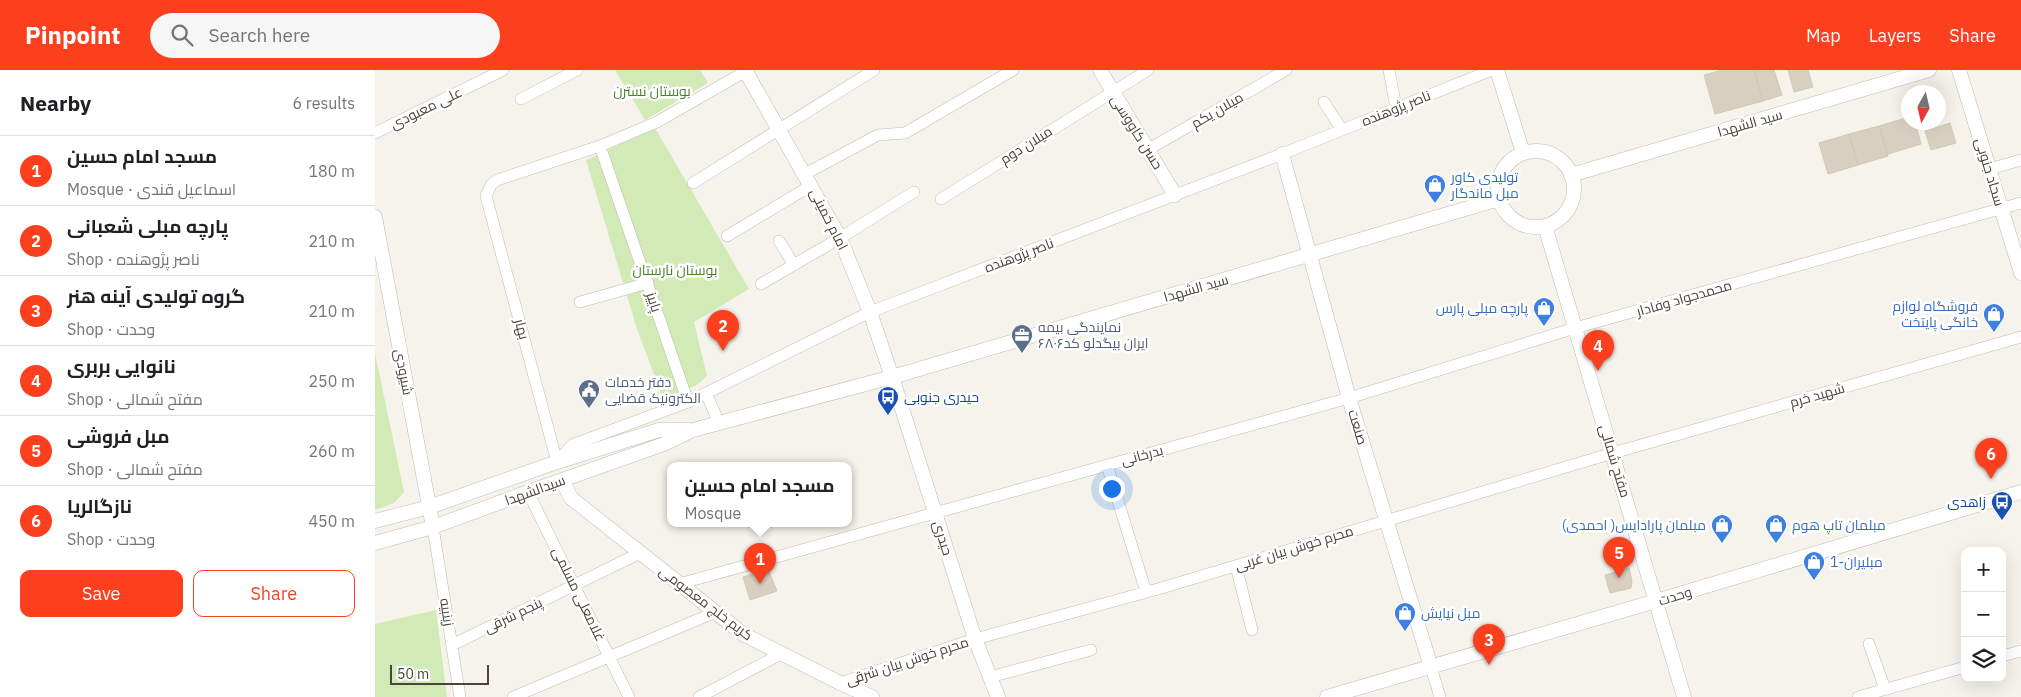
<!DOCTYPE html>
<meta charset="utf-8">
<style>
body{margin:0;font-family:"IBM Plex Sans",Cairo,sans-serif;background:#f6f6f6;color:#202124}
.controls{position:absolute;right:15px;bottom:15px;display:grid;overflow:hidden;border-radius:10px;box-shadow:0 5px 20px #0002}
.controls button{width:45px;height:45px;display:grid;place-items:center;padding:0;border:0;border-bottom:1px solid #e0e0e0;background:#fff;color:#202124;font:25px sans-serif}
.compass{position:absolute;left:1526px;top:15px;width:45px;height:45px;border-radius:50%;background:#fff;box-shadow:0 5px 20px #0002;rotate:188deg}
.scale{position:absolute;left:15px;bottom:12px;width:99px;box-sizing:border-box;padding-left:5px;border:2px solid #4b4439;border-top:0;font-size:14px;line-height:18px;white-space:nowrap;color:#4b4439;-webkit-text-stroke:4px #fff;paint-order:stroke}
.you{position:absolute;left:736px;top:418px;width:18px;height:18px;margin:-12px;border:4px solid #fff;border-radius:50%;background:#1a73e8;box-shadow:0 0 0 8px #1a73e833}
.badge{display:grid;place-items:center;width:32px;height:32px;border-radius:50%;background:#fc3f1d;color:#fff;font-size:16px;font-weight:700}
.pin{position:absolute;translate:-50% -41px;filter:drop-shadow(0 1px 2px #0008)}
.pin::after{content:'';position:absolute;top:26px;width:18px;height:15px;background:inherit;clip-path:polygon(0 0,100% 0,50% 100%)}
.popup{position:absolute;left:292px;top:392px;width:185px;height:65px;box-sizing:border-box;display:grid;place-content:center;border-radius:10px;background:#fff;filter:drop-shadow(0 1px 4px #0005);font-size:16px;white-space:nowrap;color:#757577}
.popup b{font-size:19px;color:#202124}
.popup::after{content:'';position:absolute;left:50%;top:100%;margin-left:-10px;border:10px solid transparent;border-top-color:#fff}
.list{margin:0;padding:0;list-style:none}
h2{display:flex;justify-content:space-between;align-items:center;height:65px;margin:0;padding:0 20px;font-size:21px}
h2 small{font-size:16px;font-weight:400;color:#757577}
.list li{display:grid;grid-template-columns:32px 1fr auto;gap:15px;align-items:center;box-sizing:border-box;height:70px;padding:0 20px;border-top:1px solid #e0e0e0}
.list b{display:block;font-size:19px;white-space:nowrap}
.list p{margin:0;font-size:16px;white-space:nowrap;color:#757577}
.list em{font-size:16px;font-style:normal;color:#757577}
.actions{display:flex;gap:10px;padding:15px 20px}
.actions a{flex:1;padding:11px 0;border:1px solid #fc3f1d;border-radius:10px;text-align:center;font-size:18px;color:#fc3f1d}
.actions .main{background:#fc3f1d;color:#fff}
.icon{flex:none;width:28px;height:28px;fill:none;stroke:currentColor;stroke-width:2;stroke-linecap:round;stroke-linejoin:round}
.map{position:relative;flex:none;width:1646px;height:627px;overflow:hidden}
header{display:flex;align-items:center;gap:30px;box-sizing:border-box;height:70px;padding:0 25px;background:#fc3f1d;color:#fff}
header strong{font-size:24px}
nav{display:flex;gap:28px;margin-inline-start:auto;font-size:18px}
.search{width:350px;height:45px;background:#f6f6f6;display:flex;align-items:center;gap:12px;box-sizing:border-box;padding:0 18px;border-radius:28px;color:#757577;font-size:19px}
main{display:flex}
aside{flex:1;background:#fff}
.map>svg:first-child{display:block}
.green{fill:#d2eab5}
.building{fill:#d8cfc1;stroke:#d3c7b4}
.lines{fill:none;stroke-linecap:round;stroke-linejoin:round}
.minor-casing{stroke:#c2bbae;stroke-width:12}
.tertiary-casing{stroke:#c2bbae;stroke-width:15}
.minor{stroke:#fff;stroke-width:11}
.tertiary{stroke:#fff;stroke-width:14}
.labels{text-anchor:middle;stroke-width:5;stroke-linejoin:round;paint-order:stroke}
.park-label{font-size:14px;fill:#4a7f2a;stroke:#fff}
.street-label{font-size:14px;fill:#4b4439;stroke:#fff}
.shop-label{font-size:14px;fill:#366cbe;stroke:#fff;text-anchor:start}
.service-label{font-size:14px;fill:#4e5e75;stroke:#fff;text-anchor:start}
.transit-label{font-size:14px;fill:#164399;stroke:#fff;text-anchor:start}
</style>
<header>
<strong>Pinpoint</strong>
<div class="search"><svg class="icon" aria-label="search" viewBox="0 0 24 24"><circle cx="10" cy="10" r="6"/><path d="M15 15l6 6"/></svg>Search here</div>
<nav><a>Map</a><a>Layers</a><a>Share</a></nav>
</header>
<main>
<aside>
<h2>Nearby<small>6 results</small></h2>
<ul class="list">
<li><span class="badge">1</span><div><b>مسجد امام حسین</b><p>Mosque · اسماعیل قندی</p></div><em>180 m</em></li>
<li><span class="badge">2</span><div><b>پارچه مبلی شعبانی</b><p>Shop · ناصر پژوهنده</p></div><em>210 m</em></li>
<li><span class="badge">3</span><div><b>گروه تولیدی آینه هنر</b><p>Shop · وحدت</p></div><em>210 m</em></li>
<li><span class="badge">4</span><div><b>نانوایی بربری</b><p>Shop · مفتح شمالی</p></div><em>250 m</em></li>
<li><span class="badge">5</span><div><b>مبل فروشی</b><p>Shop · مفتح شمالی</p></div><em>260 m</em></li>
<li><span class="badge">6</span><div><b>نازگالریا</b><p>Shop · وحدت</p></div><em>450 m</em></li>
</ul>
<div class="actions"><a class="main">Save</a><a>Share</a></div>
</aside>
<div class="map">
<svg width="1646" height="627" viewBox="0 0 1646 627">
<rect width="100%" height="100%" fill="#f6f3ec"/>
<path class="green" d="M240,0H325L333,13L270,50Z
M280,58L374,219L319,252L332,306L323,314L289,331L262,259L211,90Z
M0,283L29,422L19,433L0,440Z
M61,540L72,627H0V554Z"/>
<path class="building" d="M1347,0H1379L1388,31L1340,44L1329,5Z
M1379,0H1399L1407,25L1388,31Z
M1413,0H1433L1438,17L1419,22Z
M1534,47V52H1540L1546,74L1513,84L1504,56Z
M1575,53L1581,73L1556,80L1550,61Z
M1504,56L1513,86L1483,95L1474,64Z
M1474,64L1483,95L1453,104L1444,73Z
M1254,498L1257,511L1256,518L1235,523L1230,505Z
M393,499L402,521L375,530L368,507Z"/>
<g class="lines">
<g class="minor-casing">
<path id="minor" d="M1014,0L1021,38
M146,29L202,0
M949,32L967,60
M0,63L128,0
M225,76L313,332
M774,79L911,0
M1614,99L1646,90
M430,104L503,65L530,63L638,0
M318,113L499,0
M566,129L773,0
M352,166L437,115
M404,171L419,195
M386,214L465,168L539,122
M205,232L273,213
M331,323L344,353
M182,392L197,375L313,332L495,242L907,84L1117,0
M182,392L111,126L116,115L122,110L225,76L282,52L373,0
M732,395L771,522
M153,422L254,627
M58,457L85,627
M861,496L877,560
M304,514L974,328L1200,258L1646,133
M1494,574L1510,619
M77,575L265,483
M1627,586L1646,581
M1056,597L1065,627
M615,607L716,580
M465,613L600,569L783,519L1238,383L1646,267
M138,627L341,542
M324,627L406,584
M1483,627L1590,597"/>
</g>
<g class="tertiary-casing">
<path id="tertiary" d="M370,0L465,168L495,242L517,307L600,569L623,627
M725,0L800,125
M1122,0L1148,83
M1584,0L1646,203
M1123 119a38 38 0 1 1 76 0a38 38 0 1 1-76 0Z
M907,84L974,328L1056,597
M1196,105L1554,0
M0,147L58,457
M1170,156L1309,627
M187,410L196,428L368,564L465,613L497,627
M0,451L54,437L182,392L284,360H314
M0,473L58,457L153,422L289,374L318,360L517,307L1124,129
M952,627L1281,531L1646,422"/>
</g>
<use href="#minor" class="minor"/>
<use href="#tertiary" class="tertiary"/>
</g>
<defs>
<g id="shop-pin" transform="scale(1.125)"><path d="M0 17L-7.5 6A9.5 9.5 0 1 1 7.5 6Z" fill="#3f7fe0" stroke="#fff"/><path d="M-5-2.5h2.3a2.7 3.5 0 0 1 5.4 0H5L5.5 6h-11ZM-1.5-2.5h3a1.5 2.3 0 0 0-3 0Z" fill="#fff"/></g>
<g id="office-pin" transform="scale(1.125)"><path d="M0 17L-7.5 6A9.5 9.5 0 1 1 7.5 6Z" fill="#5c6f8a" stroke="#fff"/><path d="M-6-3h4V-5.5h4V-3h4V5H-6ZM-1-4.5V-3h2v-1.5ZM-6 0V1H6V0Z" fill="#fff"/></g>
<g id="civic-pin" transform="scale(1.125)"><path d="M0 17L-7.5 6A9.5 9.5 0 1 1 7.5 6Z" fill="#5c6f8a" stroke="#fff"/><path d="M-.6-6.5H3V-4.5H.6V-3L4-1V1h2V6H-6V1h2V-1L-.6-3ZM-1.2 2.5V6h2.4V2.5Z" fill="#fff"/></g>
<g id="bus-pin" transform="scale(1.125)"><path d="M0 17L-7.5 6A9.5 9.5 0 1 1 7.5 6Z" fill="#1a4fb4" stroke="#fff"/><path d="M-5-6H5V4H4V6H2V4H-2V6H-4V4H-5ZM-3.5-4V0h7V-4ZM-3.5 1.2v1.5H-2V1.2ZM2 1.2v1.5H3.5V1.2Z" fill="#fff"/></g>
</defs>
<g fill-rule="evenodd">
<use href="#shop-pin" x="1060" y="115"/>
<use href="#shop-pin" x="1169" y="238"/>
<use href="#shop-pin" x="1619" y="244"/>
<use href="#office-pin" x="647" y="265"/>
<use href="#civic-pin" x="214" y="320"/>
<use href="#bus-pin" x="513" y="327"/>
<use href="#bus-pin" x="1627" y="432"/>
<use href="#shop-pin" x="1347" y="455"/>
<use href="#shop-pin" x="1401" y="455"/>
<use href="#shop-pin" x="1439" y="492"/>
<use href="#shop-pin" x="1030" y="543"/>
</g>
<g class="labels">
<g class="park-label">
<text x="277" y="26">بوستان نسترن</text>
<text x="300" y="205">بوستان نارستان</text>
</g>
<g class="street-label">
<text transform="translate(51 38) rotate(-26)" y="5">علی معبودی</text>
<text transform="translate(1021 38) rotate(-22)" y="5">ناصر پژوهنده</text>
<text transform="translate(842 40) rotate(-30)" y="5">میلان یکم</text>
<text transform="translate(1375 53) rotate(-16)" y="5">سید الشهدا</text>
<text transform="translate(762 62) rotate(58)" y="5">حسن کاووسی</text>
<text transform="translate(651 75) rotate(-32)" y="5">میلان دوم</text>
<text transform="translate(1615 102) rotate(73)" y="5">سجاد جنوبی</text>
<text transform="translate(454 149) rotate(63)" y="5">امام خمینی</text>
<text transform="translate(644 185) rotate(-21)" y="5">ناصر پژوهنده</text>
<text transform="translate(821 218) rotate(-16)" y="5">سید الشهدا</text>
<text transform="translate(1309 228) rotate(-16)" y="5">محمدجواد وفادار</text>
<text transform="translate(279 232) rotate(72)" y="5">پاییز</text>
<text transform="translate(147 259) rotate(75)" y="5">بهار</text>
<text transform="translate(29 302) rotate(79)" y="5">شیرودی</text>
<text transform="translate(1442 325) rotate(-16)" y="5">شهید خرم</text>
<text transform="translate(983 357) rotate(73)" y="5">صنعت</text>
<text transform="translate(767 385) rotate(-15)" y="5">بدرخانی</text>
<text transform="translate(1240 391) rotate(73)" y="5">مفتح شمالی</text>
<text transform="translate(160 420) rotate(-20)" y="5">سیدالشهدا</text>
<text transform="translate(568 468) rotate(73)" y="5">حیدری</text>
<text transform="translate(919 478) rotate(-17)" y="5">محرم خوش بیان غربی</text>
<text transform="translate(204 524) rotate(64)" y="5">غلامعلی مسلمی</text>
<text transform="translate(1300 526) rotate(-17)" y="5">وحدت</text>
<text transform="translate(331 533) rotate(37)" y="5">کریم خلج معصومی</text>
<text transform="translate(72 542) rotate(81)" y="5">زینبیه</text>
<text transform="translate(138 545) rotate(-26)" y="5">پنجم شرقی</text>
<text transform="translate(532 591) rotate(-18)" y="5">محرم خوش بیان شرقی</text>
</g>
<g class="shop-label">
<text x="1076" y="112">تولیدی کاور<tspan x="1076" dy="16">مبل ماندگار</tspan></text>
<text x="1603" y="241" text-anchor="end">فروشگاه لوازم<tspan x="1603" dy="16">خانگی پایتخت</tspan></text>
<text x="1153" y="243" text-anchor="end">پارچه مبلی پارس</text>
<text x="1331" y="460" text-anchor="end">مبلمان پارادایس( احمدی)</text>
<text x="1417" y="460">مبلمان تاپ هوم</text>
<text x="1455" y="497">مبلیران-1</text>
<text x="1046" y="548">مبل نیایش</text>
</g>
<g class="service-label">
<text x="663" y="262">نمایندگی بیمه<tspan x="663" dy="16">ایران بیگدلو کد۶۸۰۶</tspan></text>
<text x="230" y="317">دفتر خدمات<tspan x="230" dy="16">الکترونیک قضایی</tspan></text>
</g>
<g class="transit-label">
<text x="529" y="332">حیدری جنوبی</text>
<text x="1611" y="437" text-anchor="end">زاهدی</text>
</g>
</g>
</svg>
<div class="controls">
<button>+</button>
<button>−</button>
<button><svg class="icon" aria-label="layers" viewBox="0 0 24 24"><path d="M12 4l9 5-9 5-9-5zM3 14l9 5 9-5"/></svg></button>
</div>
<svg class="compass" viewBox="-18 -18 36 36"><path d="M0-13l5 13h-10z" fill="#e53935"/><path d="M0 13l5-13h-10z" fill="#757577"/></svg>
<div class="scale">50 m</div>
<div class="you"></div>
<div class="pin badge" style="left:385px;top:514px">1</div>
<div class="popup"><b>مسجد امام حسین</b>Mosque</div>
<div class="pin badge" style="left:348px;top:281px">2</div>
<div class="pin badge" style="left:1114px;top:595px">3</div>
<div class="pin badge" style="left:1223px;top:301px">4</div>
<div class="pin badge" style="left:1244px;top:508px">5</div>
<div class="pin badge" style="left:1616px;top:409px">6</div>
</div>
</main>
